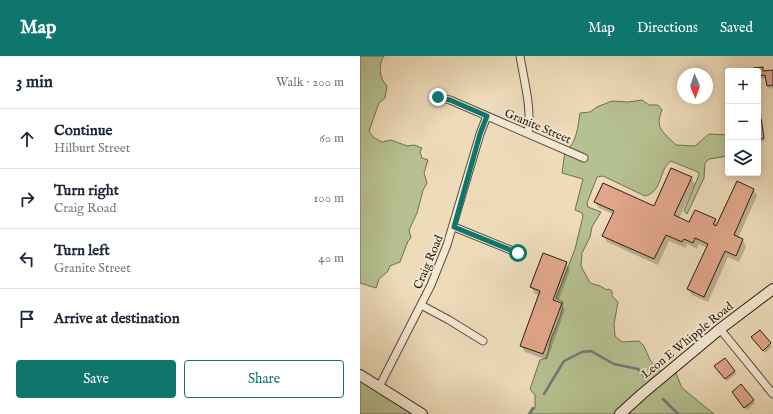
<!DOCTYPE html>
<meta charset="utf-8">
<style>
body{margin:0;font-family:"IM FELL English",serif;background:#f6f6f7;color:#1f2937}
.controls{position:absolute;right:12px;top:12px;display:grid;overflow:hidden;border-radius:4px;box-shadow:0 2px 10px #0003}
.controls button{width:36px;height:36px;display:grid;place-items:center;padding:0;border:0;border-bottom:1px solid #e0e1e3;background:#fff;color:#1f2937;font:20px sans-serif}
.compass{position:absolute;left:317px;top:12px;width:36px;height:36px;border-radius:50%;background:#fff;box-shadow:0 2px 10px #0003;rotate:178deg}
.stop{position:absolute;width:12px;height:12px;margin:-9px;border:3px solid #0f766e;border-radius:50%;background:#fff}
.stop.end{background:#0f766e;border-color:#fff;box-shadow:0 1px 4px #0008}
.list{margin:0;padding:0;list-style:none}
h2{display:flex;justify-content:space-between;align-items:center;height:52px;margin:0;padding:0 16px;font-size:17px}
h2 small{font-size:13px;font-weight:400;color:#747a83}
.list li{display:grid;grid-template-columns:26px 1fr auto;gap:12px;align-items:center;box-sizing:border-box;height:60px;padding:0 16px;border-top:1px solid #e0e1e3}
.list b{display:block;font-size:15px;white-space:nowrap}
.list p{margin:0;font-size:13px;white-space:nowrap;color:#747a83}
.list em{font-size:13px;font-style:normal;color:#747a83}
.actions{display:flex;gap:8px;padding:12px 16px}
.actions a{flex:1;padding:9px 0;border:1px solid #0f766e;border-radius:4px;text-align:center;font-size:14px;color:#0f766e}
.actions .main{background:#0f766e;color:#fff}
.icon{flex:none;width:22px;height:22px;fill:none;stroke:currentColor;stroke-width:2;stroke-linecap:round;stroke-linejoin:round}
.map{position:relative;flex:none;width:413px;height:358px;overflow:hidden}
header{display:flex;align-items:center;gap:24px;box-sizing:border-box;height:56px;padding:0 20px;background:#0f766e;color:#fff}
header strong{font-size:19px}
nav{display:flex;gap:22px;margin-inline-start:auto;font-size:14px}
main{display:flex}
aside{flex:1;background:#fff}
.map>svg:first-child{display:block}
.green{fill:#b6c191;stroke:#6f6e54}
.shadow{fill:#0003}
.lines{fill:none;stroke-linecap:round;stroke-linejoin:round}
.stream{stroke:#6d7a77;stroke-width:2.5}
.building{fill:#e1a68b;stroke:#281b16}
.street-casing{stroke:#5a4b3f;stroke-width:9}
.secondary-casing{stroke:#281b16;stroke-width:12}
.street{stroke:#f4e8d2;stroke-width:7}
.secondary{stroke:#f4e8d2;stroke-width:10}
.route{stroke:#0f766e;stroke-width:5}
.labels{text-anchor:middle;stroke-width:3.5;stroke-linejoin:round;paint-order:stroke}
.street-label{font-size:12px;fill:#281b16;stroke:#f4e8d2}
</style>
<header>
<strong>Map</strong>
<nav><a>Map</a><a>Directions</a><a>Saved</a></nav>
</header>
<main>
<aside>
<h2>3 min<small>Walk · 200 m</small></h2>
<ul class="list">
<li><svg class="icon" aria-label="ahead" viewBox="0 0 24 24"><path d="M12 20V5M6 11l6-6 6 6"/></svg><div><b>Continue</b><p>Hilburt Street</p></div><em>60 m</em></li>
<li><svg class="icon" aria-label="right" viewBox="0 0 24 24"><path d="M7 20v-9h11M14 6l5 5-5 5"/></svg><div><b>Turn right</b><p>Craig Road</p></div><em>100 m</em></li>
<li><svg class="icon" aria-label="left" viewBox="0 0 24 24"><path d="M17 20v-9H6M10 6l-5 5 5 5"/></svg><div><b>Turn left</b><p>Granite Street</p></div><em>40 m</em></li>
<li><svg class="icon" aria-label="arrive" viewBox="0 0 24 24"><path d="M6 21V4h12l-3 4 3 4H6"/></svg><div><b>Arrive at destination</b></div></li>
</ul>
<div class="actions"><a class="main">Save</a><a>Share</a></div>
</aside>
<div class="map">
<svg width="413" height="358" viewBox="0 0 413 358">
<rect width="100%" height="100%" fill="#eedbba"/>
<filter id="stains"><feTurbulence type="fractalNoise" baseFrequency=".005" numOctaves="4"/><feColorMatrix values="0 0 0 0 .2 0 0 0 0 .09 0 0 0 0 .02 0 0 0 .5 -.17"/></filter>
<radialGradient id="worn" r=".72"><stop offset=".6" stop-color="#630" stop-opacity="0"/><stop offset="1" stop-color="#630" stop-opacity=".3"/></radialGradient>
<path class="green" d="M0,0H24C18,9 19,22 27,30L25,42L19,47L9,75L13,81L22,86L31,84L47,90L54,89L62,92L60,96L62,102L68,104L64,117L67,127L63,134L57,157L49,174L51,182L48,185L40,206L30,210L28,215L19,223L16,232L0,227Z
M282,44L289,49H298L302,54C294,73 304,76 316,89L335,90L349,78L368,79V100L349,103L345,107L344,122L327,158L324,155L339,119L338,116L311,105C299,112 303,136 285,140L243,120L237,121L227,147L228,151L241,156L232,171L230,181L222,197L221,210L230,227L240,230L247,234L249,233L252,235V240L258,246L254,268L255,280L262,286L279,285L284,290L290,304L303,317L313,310L322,332L354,358H170L175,352V339L170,333L180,304L186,302C189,296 189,289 191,283C196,270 202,260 203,246L196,242L215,193L223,160L222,157L215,154L223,123L202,117L205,95C217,88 218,69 220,57L230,56L237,51L252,45L268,46Z
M0,319L60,358H0Z"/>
<path class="shadow" d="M402,12L404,16L413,15V32L409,33L407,22L398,23V15H394Z
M398,59L402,66L405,85L398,87Z
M331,122L335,128L319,162L330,167L355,164L358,169L377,126L394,134L397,140L378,182L383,184L386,191L379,206L368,201L348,246L332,239L328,233L347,192L339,188L337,193L327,188L326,192L309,185L298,209L247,186L244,180L253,158L239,152L235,146L295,151Z
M206,207L210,214L198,246L201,248L205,254L187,304L165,296L161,289L180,239L175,238L171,231Z
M399,276L412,291L405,297L394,284Z
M357,313L375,315L376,318L367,325Z
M375,339L393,345L395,347L387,354Z"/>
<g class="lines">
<path class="stream" d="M184,338L204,305L222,296L231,295L254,308L278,313L284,320
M303,343L318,358
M169,358L173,352"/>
</g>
<path class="building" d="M403,11V15L413,14V29L407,30L405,19L398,20V15H393V12Z
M398,58L399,62H401L404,82L398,84Z
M311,112L332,121L314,159L329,166L335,154L356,163L353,168L356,170L377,125L394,133L374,179L383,183L376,200L365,195L344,241L327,233L348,188L335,182L333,187L324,183L322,186L306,179L294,203L242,180L254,155L234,146L243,127L294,150Z
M183,197L207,206L193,244L202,247L183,298L160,290L180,235L170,231Z
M400,274L411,287L403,295L391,281Z
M365,302L375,315L365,323L354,310Z
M381,328L394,344L384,352L372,336Z"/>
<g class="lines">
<g class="street-casing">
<path id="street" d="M160,0C164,25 172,52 168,77
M78,41L90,44L224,102
M94,171L158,197
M61,249L89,264L123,285
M360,273L413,338
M19,331L71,229L87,189L120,78L127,60"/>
</g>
<g class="secondary-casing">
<path id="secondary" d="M0,319L62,358
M260,358L282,338L360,273L413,233"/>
</g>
<use href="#street" class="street"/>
<use href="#secondary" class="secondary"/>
</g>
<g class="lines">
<path class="route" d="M78,41L90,44L127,60L120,78L94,171L158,197"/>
</g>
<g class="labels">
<g class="street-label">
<text transform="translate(178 70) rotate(23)" y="4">Granite Street</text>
<text transform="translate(68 206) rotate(-67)" y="4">Craig Road</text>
<text transform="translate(327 284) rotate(-39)" y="4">Leon E Whipple Road</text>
</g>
</g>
<rect width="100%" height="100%" filter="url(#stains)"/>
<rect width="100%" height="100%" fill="url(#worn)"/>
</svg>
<div class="controls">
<button>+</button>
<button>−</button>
<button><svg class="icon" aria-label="layers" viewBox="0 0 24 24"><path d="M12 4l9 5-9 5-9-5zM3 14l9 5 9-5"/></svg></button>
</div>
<svg class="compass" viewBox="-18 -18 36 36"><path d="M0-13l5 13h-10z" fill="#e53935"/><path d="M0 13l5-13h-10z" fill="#747a83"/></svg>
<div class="stop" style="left:158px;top:197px"></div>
<div class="stop end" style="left:78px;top:41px"></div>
</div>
</main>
